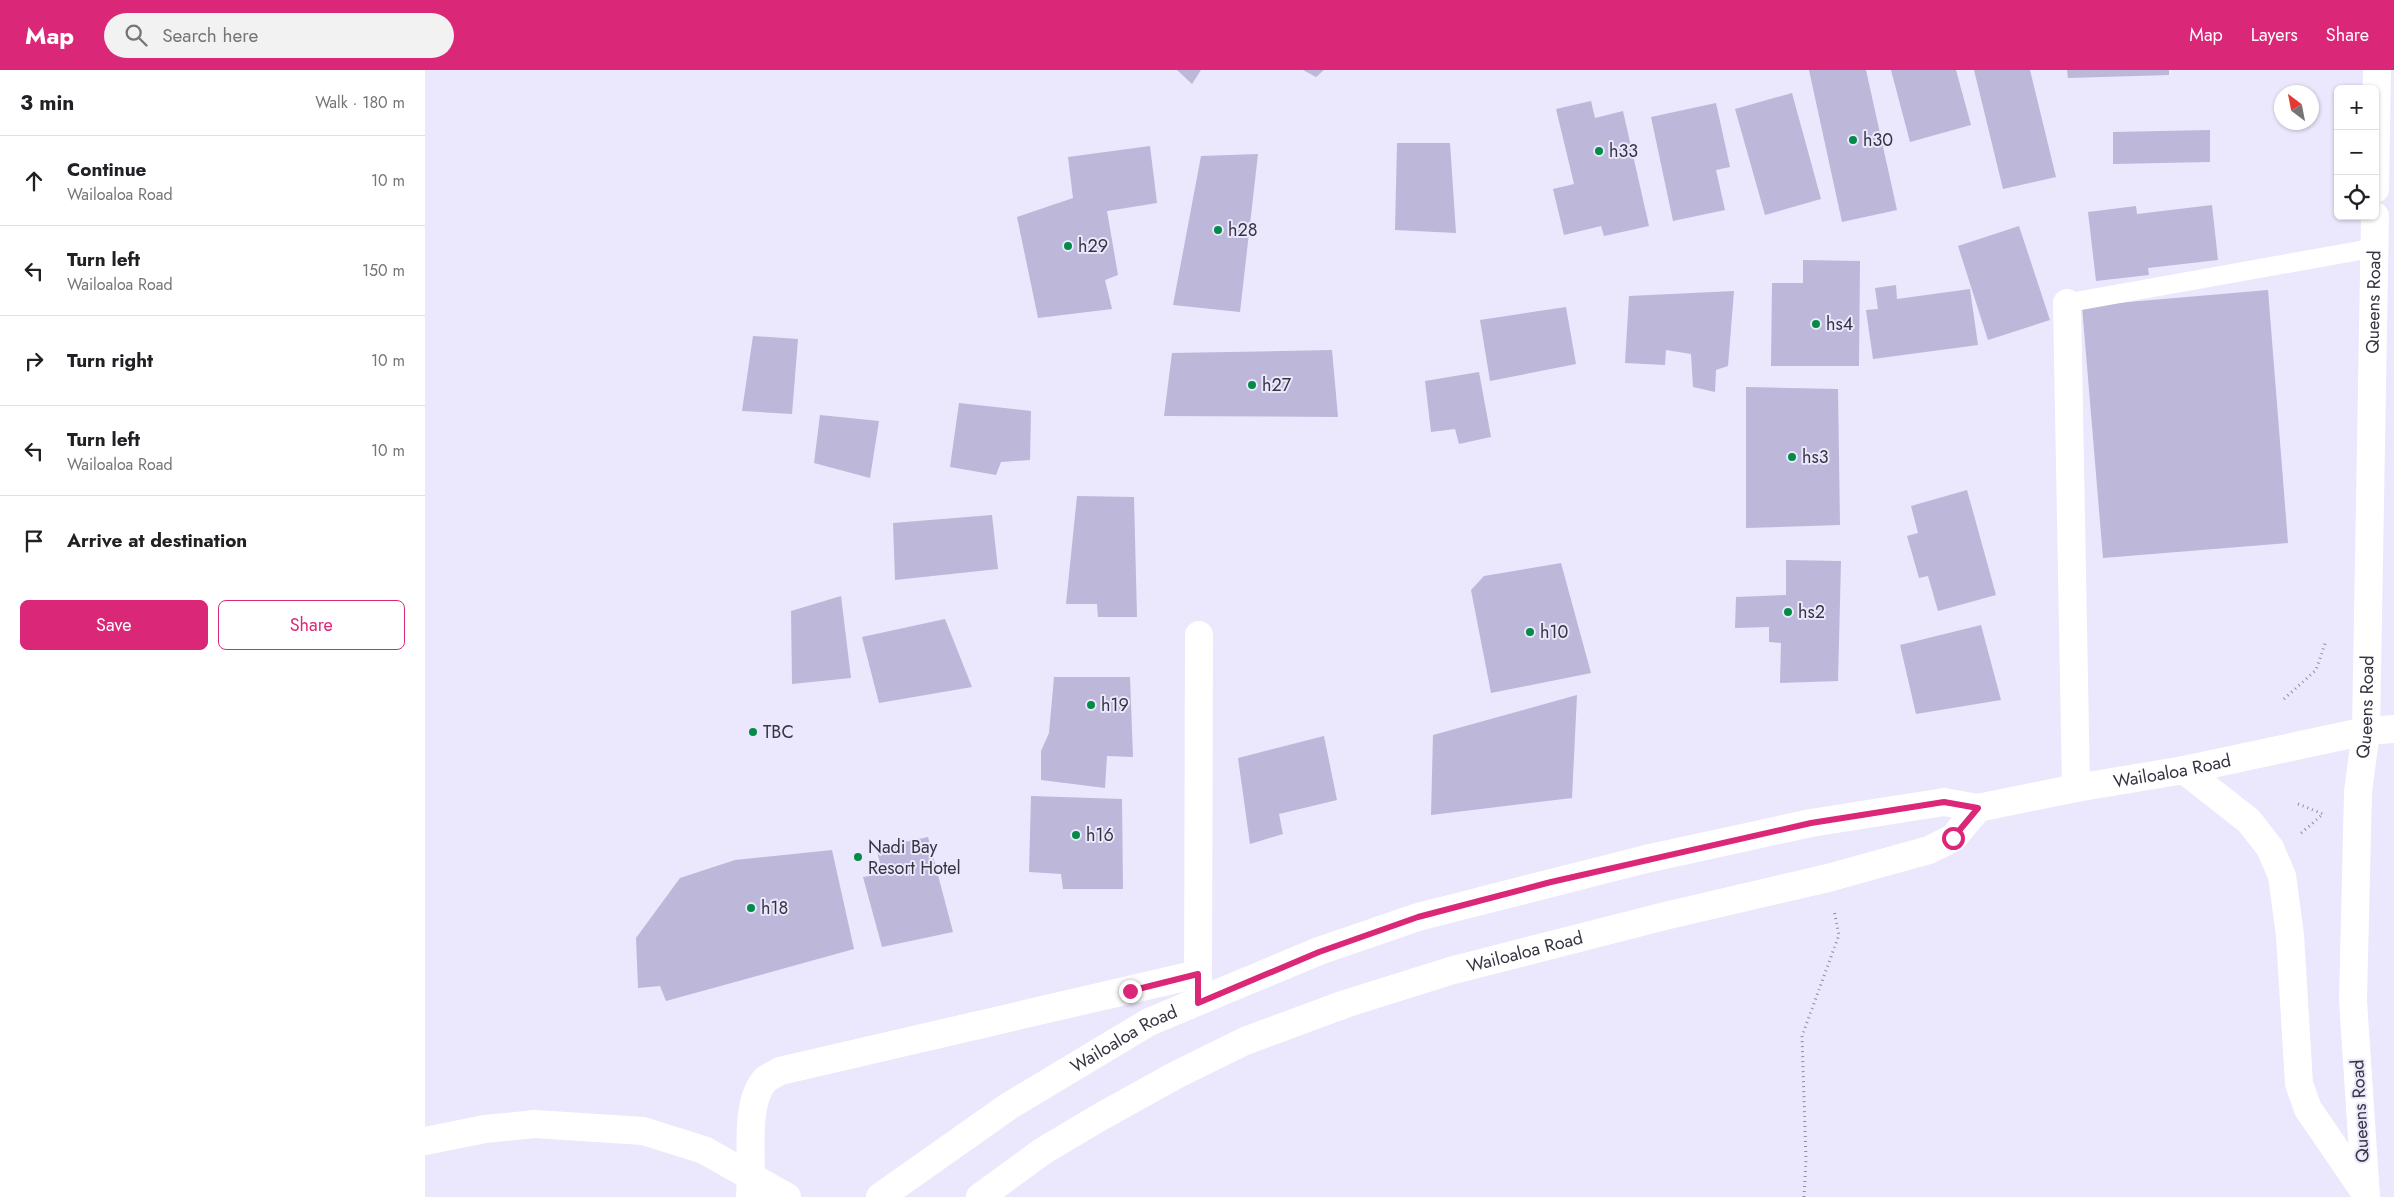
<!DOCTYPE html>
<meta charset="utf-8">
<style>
body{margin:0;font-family:Jost,sans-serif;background:#f2f2f2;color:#202124}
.controls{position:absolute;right:15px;top:15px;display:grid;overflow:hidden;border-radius:8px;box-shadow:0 1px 4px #0004}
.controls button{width:45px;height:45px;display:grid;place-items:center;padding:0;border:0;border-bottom:1px solid #e0e0e0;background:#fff;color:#202124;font:25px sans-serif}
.compass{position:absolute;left:1849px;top:15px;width:45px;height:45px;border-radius:50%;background:#fff;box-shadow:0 1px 4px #0004;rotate:328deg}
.stop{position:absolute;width:15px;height:15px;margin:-11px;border:4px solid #db2777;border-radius:50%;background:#fff}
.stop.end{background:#db2777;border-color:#fff;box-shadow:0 1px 5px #0008}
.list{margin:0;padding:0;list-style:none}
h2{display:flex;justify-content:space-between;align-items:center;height:65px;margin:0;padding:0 20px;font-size:21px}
h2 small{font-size:16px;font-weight:400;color:#757577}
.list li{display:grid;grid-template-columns:32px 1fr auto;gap:15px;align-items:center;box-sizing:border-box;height:90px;padding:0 20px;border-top:1px solid #e0e0e0}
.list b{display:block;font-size:19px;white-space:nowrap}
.list p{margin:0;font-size:16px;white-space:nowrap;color:#757577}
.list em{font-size:16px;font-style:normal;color:#757577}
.actions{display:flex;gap:10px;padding:15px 20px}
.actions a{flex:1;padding:11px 0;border:1px solid #db2777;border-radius:8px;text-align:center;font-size:18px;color:#db2777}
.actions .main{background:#db2777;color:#fff}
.icon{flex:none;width:28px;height:28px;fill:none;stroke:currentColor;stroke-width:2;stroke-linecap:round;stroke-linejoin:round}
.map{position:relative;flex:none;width:1969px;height:1127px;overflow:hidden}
header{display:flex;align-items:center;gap:30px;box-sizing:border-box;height:70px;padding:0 25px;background:#db2777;color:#fff}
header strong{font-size:24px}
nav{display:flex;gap:28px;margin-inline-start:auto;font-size:18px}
.search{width:350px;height:45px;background:#f2f2f2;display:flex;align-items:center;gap:12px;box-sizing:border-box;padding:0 18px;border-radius:28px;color:#757577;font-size:19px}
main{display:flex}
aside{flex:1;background:#fff}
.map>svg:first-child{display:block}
.building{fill:#bdb7d9}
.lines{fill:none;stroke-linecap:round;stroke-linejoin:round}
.path{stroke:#918d9f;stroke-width:3;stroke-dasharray:1 4;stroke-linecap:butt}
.lane{stroke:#fff;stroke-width:19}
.street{stroke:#fff;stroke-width:28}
.secondary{stroke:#fff;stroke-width:28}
.primary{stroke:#fff;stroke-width:28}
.route{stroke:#db2777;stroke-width:6}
.poi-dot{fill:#048b47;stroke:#ebe7fc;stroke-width:2}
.labels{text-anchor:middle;stroke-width:4;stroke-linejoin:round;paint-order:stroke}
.poi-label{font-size:18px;fill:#373442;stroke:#ebe7fc;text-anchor:start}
.street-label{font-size:18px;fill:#373442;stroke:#ebe7fc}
</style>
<header>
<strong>Map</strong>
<div class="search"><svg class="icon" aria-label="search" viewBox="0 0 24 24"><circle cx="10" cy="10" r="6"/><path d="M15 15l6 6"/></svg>Search here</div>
<nav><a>Map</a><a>Layers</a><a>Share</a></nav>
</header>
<main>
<aside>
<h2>3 min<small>Walk · 180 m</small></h2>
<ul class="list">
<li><svg class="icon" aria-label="ahead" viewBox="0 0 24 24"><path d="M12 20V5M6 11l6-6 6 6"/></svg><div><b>Continue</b><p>Wailoaloa Road</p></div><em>10 m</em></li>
<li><svg class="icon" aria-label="left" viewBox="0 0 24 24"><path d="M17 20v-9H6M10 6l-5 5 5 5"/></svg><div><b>Turn left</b><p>Wailoaloa Road</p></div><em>150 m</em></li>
<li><svg class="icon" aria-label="right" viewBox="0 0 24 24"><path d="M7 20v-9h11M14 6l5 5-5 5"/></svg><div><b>Turn right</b></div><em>10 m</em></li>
<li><svg class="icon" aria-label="left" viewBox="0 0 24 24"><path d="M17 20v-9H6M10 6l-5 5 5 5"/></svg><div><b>Turn left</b><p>Wailoaloa Road</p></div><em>10 m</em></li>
<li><svg class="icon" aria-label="arrive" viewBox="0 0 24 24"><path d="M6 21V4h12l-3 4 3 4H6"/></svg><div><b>Arrive at destination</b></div></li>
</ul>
<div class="actions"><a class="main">Save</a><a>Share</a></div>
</aside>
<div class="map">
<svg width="1969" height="1127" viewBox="0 0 1969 1127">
<rect width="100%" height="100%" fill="#ebe7fc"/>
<path class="building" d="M752,0H776L767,14Z
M878,0H899L891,7Z
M1384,0H1441L1472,140L1417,152Z
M1466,0H1531L1546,55L1485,72Z
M1549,0H1605L1631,107L1578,119Z
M1642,0H1744V5L1643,8Z
M1367,23L1396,129L1340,145L1310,39Z
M1166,31L1170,48L1198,41L1224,156L1179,166L1176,156L1139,165L1128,119L1149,114L1131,39Z
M1291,33L1305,97L1291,100L1300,140L1248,151L1226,47Z
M1785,60V92L1688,94V62Z
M972,73H1025L1031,163L970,160Z
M725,76L732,133L682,141L693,205L680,210L687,239L613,248L592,147L648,128L643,87Z
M833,84L815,242L748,235L776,86Z
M1787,135L1793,190L1723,198L1724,205L1671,211L1663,142L1711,136L1712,144Z
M1594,156L1625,250L1563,270L1533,176Z
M1378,190L1435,191L1434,296H1346L1347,213H1378Z
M1471,215L1472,229L1545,219L1553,275L1448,289L1441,240L1453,239L1450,218Z
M1843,220L1863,473L1678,488L1657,236Z
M1309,221L1303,296L1291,300L1290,322L1268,317L1266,284L1241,280L1240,295L1200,293L1204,226Z
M1141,237L1151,294L1065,311L1055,250Z
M328,266L373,269L367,344L317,341Z
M907,280L913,347L739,346L747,283Z
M1054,302L1066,367L1034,374L1030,359L1006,362L1000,311Z
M1321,317L1413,319L1415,455L1321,458Z
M534,333L606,341L605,390L576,392L571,405L525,397Z
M395,345L454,351L445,408L389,393Z
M1542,420L1571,525L1513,541L1503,506L1494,508L1482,466L1493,463L1486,436Z
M652,426L709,427L712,547H673L672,534H641Z
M567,445L573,499L470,510L468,453Z
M1361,490L1416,491L1413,611L1355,613L1356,573L1344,572V557L1310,558L1311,527L1361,525Z
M1136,493L1166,603L1066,623L1046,520L1059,506Z
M416,526L426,608L367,614L366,541Z
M520,549L547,617L454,633L437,567Z
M1556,555L1576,630L1491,644L1475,575Z
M629,607H705L708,687L682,686L680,718L616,710V681L624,663Z
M1152,625L1147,728L1006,745L1008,665Z
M899,666L912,730L854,744L858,764L825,774L813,688Z
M606,726L697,729L698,819H638L636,804L604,802Z
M503,767L528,862L457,877L438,807L458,804L451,778Z
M407,780L429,879L241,931L235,916L213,918L211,868L255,808L310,790Z"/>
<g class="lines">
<path class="path" d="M1859,629L1891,600L1901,571
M1873,734L1898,744L1874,765
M1379,1127L1381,1090L1377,966L1414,865L1409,840"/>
<path class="lane" d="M1642,233L1949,178"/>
<path class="street" d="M1642,233L1651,718
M1941,661L1969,659
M1759,700L1824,751L1845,778L1857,806L1865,865L1874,1014L1883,1039L1939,1121
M773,921L774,565
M110,1054L218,1061L279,1080L362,1127
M326,1105C326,1078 321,1029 341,1009C345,1006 351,1004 355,1001L773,904"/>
<g class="secondary">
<path d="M0,1071L60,1059L110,1054"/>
<path d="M325,1127L326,1105"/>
<path id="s1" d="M455,1127L584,1036L724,952L894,881L993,847L1221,789L1386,753L1519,732L1553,738L1651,718L1759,700L1941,661"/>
<path id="s2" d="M555,1127L618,1081L677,1046L751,1005L820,971L920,934L1025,901L1240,846L1403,808L1504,780L1528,768L1553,738"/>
</g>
<g class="primary">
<path d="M1950,119L1952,0"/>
<path id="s3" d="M1941,1127L1928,931L1933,722L1941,661L1950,146"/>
</g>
</g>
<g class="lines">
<path class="route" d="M705,921L773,904V933L894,882L993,847L1126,812L1386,753L1519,732L1553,738L1528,768"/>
</g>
<g class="poi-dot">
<circle cx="1428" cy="70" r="5"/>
<circle cx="1174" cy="81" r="5"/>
<circle cx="793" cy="160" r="5"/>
<circle cx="643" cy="176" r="5"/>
<circle cx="1391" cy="254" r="5"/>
<circle cx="827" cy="315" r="5"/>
<circle cx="1367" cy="387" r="5"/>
<circle cx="1363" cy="542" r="5"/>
<circle cx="1105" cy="562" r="5"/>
<circle cx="666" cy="635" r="5"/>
<circle cx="328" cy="662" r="5"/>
<circle cx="651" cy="765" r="5"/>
<circle cx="433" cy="787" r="5"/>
<circle cx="326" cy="838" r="5"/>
</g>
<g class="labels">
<g class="poi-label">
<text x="1438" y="76">h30</text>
<text x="1184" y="87">h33</text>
<text x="803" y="166">h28</text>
<text x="653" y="182">h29</text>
<text x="1401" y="260">hs4</text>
<text x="837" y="321">h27</text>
<text x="1377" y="393">hs3</text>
<text x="1373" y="548">hs2</text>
<text x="1115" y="568">h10</text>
<text x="676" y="641">h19</text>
<text x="338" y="668">TBC</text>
<text x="661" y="771">h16</text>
<text x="443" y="783">Nadi Bay<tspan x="443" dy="21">Resort Hotel</tspan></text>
<text x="336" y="844">h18</text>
</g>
<g class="street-label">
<text dy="6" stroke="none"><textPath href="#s3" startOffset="896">Queens Road</textPath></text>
<text dy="6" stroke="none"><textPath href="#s3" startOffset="491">Queens Road</textPath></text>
<text dy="6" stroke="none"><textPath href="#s1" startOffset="1381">Wailoaloa Road</textPath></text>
<text dy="6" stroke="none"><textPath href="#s2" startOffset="602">Wailoaloa Road</textPath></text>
<text dy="6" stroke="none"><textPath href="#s1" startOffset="291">Wailoaloa Road</textPath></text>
<text transform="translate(1935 1041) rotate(-93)" y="6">Queens Road</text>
</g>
</g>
</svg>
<div class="controls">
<button>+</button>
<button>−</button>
<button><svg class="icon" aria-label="locate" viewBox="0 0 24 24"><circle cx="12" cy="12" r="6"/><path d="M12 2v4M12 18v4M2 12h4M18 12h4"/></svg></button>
</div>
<svg class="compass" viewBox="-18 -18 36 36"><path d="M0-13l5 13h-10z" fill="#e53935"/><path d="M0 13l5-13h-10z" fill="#757577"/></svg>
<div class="stop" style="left:1528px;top:768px"></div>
<div class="stop end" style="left:705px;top:921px"></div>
</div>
</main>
